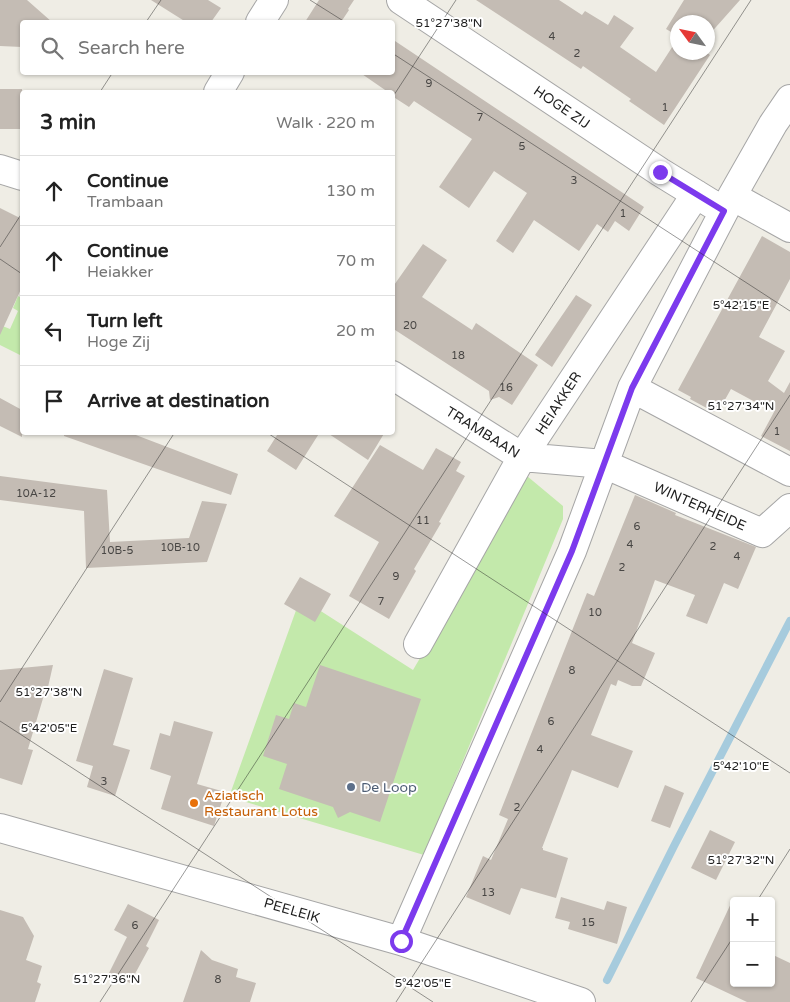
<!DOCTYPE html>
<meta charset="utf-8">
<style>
body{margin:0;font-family:"Varela Round",sans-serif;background:#f2f2f2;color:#222}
.controls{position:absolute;right:15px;bottom:15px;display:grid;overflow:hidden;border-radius:5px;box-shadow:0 1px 4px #0004}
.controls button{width:45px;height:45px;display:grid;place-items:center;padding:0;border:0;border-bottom:1px solid #e0e0e0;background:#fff;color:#222;font:25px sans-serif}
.compass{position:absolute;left:670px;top:15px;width:45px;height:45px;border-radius:50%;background:#fff;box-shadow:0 1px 4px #0004;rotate:303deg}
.stop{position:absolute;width:15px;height:15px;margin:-11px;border:4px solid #7c3aed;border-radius:50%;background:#fff}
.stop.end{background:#7c3aed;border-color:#fff;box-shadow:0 1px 5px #0008}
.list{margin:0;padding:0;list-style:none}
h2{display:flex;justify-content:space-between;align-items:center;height:65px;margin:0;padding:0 20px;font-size:21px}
h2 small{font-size:16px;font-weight:400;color:#767676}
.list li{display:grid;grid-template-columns:32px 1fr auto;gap:15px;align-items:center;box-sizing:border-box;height:70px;padding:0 20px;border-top:1px solid #e0e0e0}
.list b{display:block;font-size:19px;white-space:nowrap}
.list p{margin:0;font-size:16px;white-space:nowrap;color:#767676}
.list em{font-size:16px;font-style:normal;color:#767676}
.icon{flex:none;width:28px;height:28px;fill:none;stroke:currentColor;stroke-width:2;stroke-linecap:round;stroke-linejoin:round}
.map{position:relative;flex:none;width:790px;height:1002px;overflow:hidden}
.search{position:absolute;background:#fff;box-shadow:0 1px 4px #0004;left:20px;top:20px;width:375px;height:55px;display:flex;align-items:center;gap:12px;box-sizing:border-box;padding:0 18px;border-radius:5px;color:#767676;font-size:19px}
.panel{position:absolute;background:#fff;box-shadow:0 1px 4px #0004;left:20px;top:90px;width:375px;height:345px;border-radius:5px}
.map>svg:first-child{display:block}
.grass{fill:#c3e9ab}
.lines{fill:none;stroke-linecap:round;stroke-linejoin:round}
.stream{stroke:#a6cbdd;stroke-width:8}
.building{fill:#c4bcb4}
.minor-casing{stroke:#a6a6a6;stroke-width:30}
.minor{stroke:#fff;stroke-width:28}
.route{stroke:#7c3aed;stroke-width:6}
.ticks{fill:none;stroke:#1f1f1f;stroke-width:1;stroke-opacity:0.45}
.service-dot{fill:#5c6f8a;stroke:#fff;stroke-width:2}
.food-dot{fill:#e8710a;stroke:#fff;stroke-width:2}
.labels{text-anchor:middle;stroke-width:4;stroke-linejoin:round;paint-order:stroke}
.number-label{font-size:11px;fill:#484644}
.street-label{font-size:14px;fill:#1f1f1f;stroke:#fff}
.service-label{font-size:14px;fill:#4e5e75;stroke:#fff;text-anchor:start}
.food-label{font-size:14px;fill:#c56008;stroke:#fff;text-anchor:start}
.ticks-label{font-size:12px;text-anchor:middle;fill:#1f1f1f;stroke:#fff;stroke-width:4;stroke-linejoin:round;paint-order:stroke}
</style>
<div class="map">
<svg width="790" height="1002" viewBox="0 0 790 1002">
<rect width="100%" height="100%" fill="#efede5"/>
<path class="grass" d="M18,296L22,298V356L0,345V325L10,329L18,311L13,308Z
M527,476L563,506V519L424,855L229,797L299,602L316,608L413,670Z"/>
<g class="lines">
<path class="stream" d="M607,980L674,846L790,621"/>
</g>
<path class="building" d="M0,0H27L52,22H22V47L0,46Z
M151,0H208L221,8L211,22H186Z
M319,0H354L348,9L349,10L341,22H305Z
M476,0H559L582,15L585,11L608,25L614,15L634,28L620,47L656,72L678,38V52H706L710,55L664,125L629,101L631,99L583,66L581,69Z
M684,0H740L708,36V22H678V36L666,29Z
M392,39L644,207L629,231L615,221L608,232L597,224L579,251L534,220L513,253L496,241L527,193L494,171L469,208L439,187L472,139L414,101L409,107L392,96V92H388L359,72H392Z
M0,89H22V129H0Z
M0,208L22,219V287L0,335Z
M762,236L790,252V279L759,337L785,351L768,381L784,393L790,382V451L761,436L774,412L731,389L718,412L715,410L714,412L690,399L691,397L678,390Z
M423,244L447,260L422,297L472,330L476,323L538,365L512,405L499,397L490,400L489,391L392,328V288Z
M576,295L592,305L552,367L535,355Z
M0,398L22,410V437L0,426Z
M64,432H128L238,474L231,495L64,436Z
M279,432H320L296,470L267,451Z
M326,432H385L368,460Z
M380,445L423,470L436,448L461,462L456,471L465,476L439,522L441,523L414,569L416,571L389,619L349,596L379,542L334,516Z
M0,476L107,490L110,542L189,538L202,501L227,504L207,562L86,568L84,511L0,500Z
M635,495L676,513L675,515L756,547L738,589L724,583L707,624L686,616L695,595L655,580L632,643L655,653L641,686H632L618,680L616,686L611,684L591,735L633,751L618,788L572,770L542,848H543V850L568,858L556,898L521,888L510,915L466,897L483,856L491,860L508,819L499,815L587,593L594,596Z
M300,577L331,594L315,622L284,604Z
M53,665L46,696L44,695L28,749L33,750L22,785L0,778V670Z
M320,665L421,699L380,822L350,812L338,818L333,807L279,789L287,764L263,756L276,715L289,719L294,703L306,707Z
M104,669L133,678L113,745L130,750L115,796L87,787L93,766L76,761Z
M174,721L213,732L197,784L225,792L214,826L161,809L171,776L150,769L160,733L170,736Z
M665,785L684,793L670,828L651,821Z
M710,830L735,842L716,880L691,868Z
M561,897L604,910L607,901L627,907L617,944L568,929L570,922L555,918Z
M734,897V983H771V954L790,963V1002H747L696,978Z
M128,904L159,920L146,946L149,948L130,983L109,973L127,937L114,930Z
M0,910L23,917L34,936L26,960L42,966L37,982L41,984L35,1002H0Z
M201,950L212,960L238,969L236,977L256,983L250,1002H183Z"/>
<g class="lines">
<g class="minor-casing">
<path id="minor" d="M401,0L660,172L712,204
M260,22L274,0
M218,92L230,72
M0,169L22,176
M732,196L790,228
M392,375L522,457L604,464L762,533L790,508
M632,388L790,472
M418,644L522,457L696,194
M0,828L401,941L581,1002
M401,941L572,551L632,388L732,196L773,124L790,99"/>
</g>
<use href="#minor" class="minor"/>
</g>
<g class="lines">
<path class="route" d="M401,941L572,551L632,388L724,211L660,172"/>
</g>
<path class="ticks" d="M310,0L345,22M146,22L161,0M392,53L790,311M100,92L113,72M392,98L456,0M0,247L22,213M0,259L22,274M266,432L790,773M0,702L175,432M0,721L433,1002M757,901L790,849M100,1002L751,0M396,1002L790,395M691,1002L734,936"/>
<circle class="service-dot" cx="351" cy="787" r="5"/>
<circle class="food-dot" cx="194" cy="803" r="5"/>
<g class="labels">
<g class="number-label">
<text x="552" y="40">4</text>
<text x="577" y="57">2</text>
<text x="429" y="87">9</text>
<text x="665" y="111">1</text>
<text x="480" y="121">7</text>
<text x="522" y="150">5</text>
<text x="574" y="184">3</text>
<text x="623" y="217">1</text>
<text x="410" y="329">20</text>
<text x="458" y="359">18</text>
<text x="506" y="391">16</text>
<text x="777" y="435">1</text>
<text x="36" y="497">10A-12</text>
<text x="423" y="524">11</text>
<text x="637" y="530">6</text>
<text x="630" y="548">4</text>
<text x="713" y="550">2</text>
<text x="180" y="551">10B-10</text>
<text x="117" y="554">10B-5</text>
<text x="737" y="560">4</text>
<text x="622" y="571">2</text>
<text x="396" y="580">9</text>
<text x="381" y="605">7</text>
<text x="595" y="616">10</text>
<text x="572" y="674">8</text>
<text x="551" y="725">6</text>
<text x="540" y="753">4</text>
<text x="104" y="785">3</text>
<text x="517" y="811">2</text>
<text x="488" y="896">13</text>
<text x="588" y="926">15</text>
<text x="135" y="929">6</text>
<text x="218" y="983">8</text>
</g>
<g class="street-label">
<text transform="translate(562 107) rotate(34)" y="5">HOGE ZIJ</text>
<text transform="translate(558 403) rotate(-57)" y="5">HEIAKKER</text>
<text transform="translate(483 432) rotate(32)" y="5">TRAMBAAN</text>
<text transform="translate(700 506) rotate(24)" y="5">WINTERHEIDE</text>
<text transform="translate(292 910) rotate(16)" y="5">PEELEIK</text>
</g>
<g class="service-label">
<text x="361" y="792">De Loop</text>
</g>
<g class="food-label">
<text x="204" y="800">Aziatisch<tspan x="204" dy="16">Restaurant Lotus</tspan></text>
</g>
</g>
<g class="ticks-label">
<text x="449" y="27">51°27'38"N</text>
<text x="741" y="309">5°42'15"E</text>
<text x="741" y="410">51°27'34"N</text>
<text x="49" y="696">51°27'38"N</text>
<text x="49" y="732">5°42'05"E</text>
<text x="741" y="770">5°42'10"E</text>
<text x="741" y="864">51°27'32"N</text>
<text x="107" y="983">51°27'36"N</text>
<text x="423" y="987">5°42'05"E</text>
</g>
</svg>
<div class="controls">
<button>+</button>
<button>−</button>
</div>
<svg class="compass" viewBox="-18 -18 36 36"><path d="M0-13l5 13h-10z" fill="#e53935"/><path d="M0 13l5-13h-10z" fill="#767676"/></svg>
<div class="stop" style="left:401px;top:941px"></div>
<div class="stop end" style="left:660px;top:172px"></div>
<div class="search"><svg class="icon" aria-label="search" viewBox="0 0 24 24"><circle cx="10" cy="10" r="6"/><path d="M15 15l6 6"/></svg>Search here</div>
<section class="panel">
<h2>3 min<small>Walk · 220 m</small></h2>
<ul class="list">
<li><svg class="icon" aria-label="ahead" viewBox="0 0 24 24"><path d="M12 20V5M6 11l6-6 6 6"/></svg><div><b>Continue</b><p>Trambaan</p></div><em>130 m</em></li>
<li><svg class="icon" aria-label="ahead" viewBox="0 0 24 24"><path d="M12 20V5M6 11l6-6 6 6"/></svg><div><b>Continue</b><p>Heiakker</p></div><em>70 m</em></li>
<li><svg class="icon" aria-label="left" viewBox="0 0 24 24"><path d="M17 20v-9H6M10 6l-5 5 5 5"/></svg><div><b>Turn left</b><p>Hoge Zij</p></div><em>20 m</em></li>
<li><svg class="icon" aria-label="arrive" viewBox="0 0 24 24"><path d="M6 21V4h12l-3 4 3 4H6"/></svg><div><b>Arrive at destination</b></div></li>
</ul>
</section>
</div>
